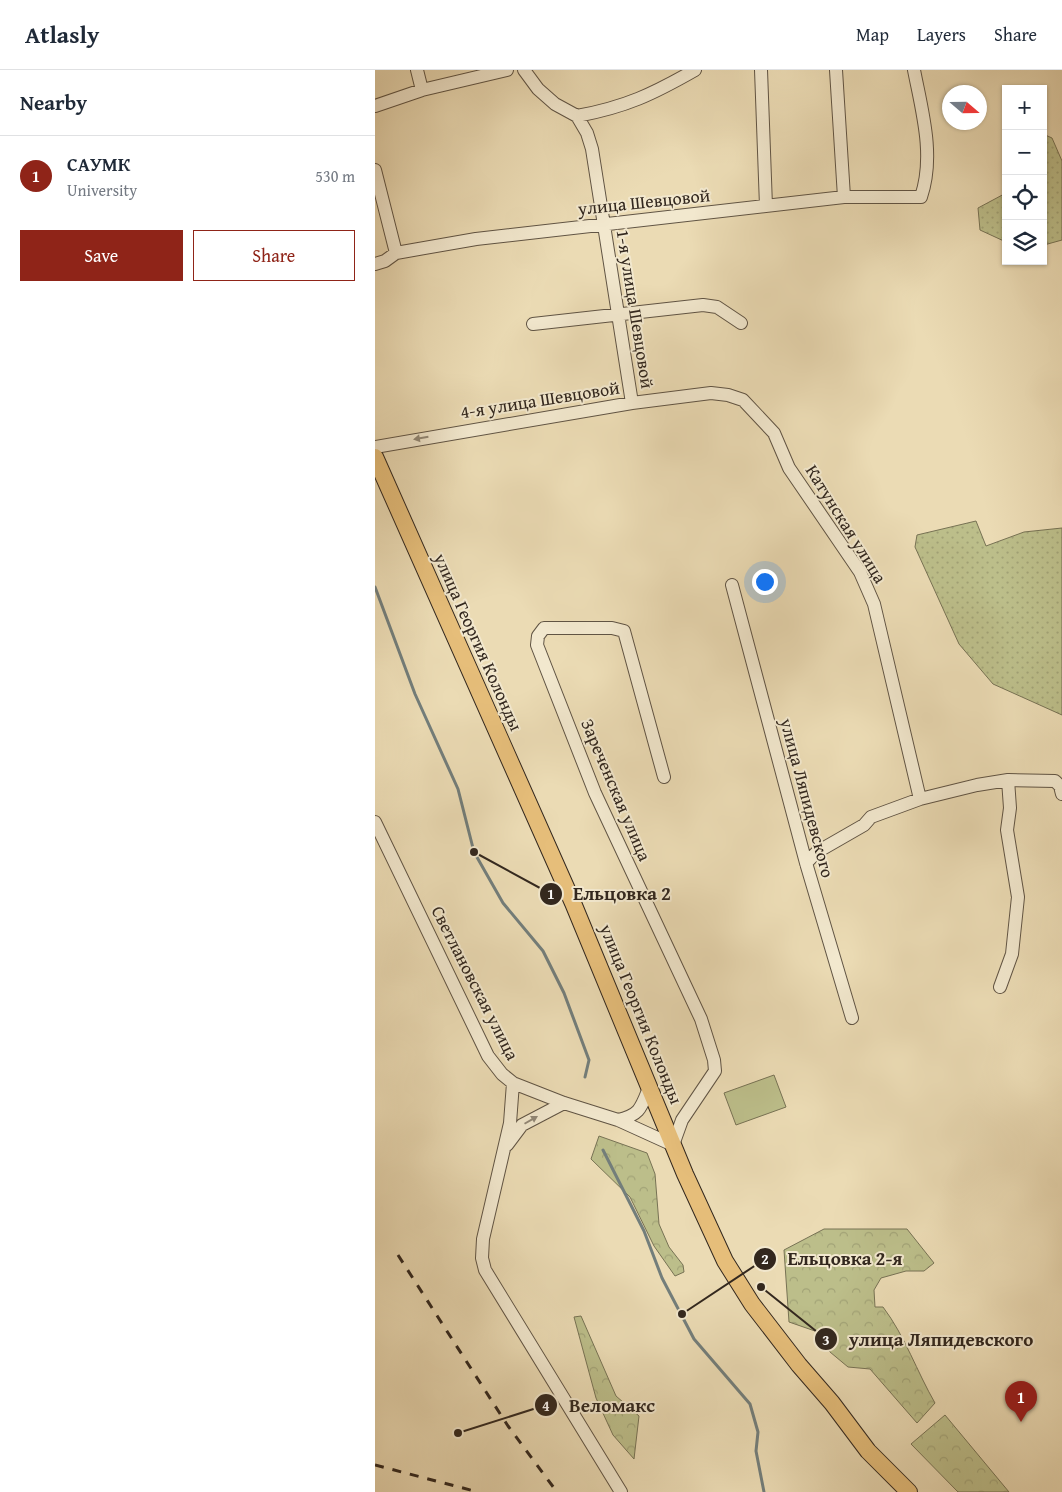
<!DOCTYPE html>
<meta charset="utf-8">
<style>
body{margin:0;font-family:"Gentium Book Plus",serif;background:#f6f6f7;color:#1f2937}
.controls{position:absolute;right:15px;top:15px;display:grid;overflow:hidden;border-radius:0px;box-shadow:0 1px 4px #0004}
.controls button{width:45px;height:45px;display:grid;place-items:center;padding:0;border:0;border-bottom:1px solid #e0e1e3;background:#fff;color:#1f2937;font:25px sans-serif}
.compass{position:absolute;left:567px;top:15px;width:45px;height:45px;border-radius:50%;background:#fff;box-shadow:0 1px 4px #0004;rotate:110deg}
.you{position:absolute;left:389px;top:511px;width:18px;height:18px;margin:-12px;border:4px solid #fff;border-radius:50%;background:#1a73e8;box-shadow:0 0 0 8px #1a73e833}
.badge{display:grid;place-items:center;width:32px;height:32px;border-radius:50%;background:#8f2418;color:#fff;font-size:16px;font-weight:700}
.pin{position:absolute;translate:-50% -41px;filter:drop-shadow(0 1px 2px #0008)}
.pin::after{content:'';position:absolute;top:26px;width:18px;height:15px;background:inherit;clip-path:polygon(0 0,100% 0,50% 100%)}
.list{margin:0;padding:0;list-style:none}
h2{display:flex;justify-content:space-between;align-items:center;height:65px;margin:0;padding:0 20px;font-size:21px}
h2 small{font-size:16px;font-weight:400;color:#747a83}
.list li{display:grid;grid-template-columns:32px 1fr auto;gap:15px;align-items:center;box-sizing:border-box;height:80px;padding:0 20px;border-top:1px solid #e0e1e3}
.list b{display:block;font-size:19px;white-space:nowrap}
.list p{margin:0;font-size:16px;white-space:nowrap;color:#747a83}
.list em{font-size:16px;font-style:normal;color:#747a83}
.actions{display:flex;gap:10px;padding:15px 20px}
.actions a{flex:1;padding:11px 0;border:1px solid #8f2418;border-radius:0px;text-align:center;font-size:18px;color:#8f2418}
.actions .main{background:#8f2418;color:#fff}
.icon{flex:none;width:28px;height:28px;fill:none;stroke:currentColor;stroke-width:2;stroke-linecap:round;stroke-linejoin:round}
.map{position:relative;flex:none;width:687px;height:1422px;overflow:hidden}
header{display:flex;align-items:center;gap:30px;box-sizing:border-box;height:70px;padding:0 25px;background:#fff;border-bottom:1px solid #e0e1e3}
header strong{font-size:24px}
nav{display:flex;gap:28px;margin-inline-start:auto;font-size:18px}
main{display:flex}
aside{flex:1;background:#fff}
.map>svg:first-child{display:block}
.grass{fill:url(#grass-dots);stroke:#777254}
.forest{fill:url(#forest-crowns);stroke:#777254}
.pitch{fill:#bcbe8a;stroke:#777254}
.lines{fill:none;stroke-linecap:round;stroke-linejoin:round}
.stream{stroke:#737e7b;stroke-width:3}
.minor-casing{stroke:#605444;stroke-width:14}
.major-casing{stroke:#32271e;stroke-width:18}
.minor{stroke:#f2e8ce;stroke-width:12}
.major{stroke:#e6be7a;stroke-width:16}
.rail{stroke:#32271e;stroke-width:3;stroke-dasharray:9 9;stroke-linecap:butt}
.oneway{fill:#928876}
.labels{text-anchor:middle;stroke-width:4;stroke-linejoin:round;paint-order:stroke}
.street-label{font-size:18px;fill:#32271e;stroke:#f2e8ce}
.leader{fill:none;stroke:#32271e;stroke-width:2}
.callout-dot{fill:#32271e;stroke:#f2e8ce;stroke-width:2}
.mark-label{font-size:15px;text-anchor:middle;font-weight:bold;fill:#fff}
.callout-label{font-size:19px;text-anchor:middle;font-weight:bold;fill:#32271e;stroke:#f2e8ce;stroke-width:4;stroke-linejoin:round;paint-order:stroke}
</style>
<header>
<strong>Atlasly</strong>
<nav><a>Map</a><a>Layers</a><a>Share</a></nav>
</header>
<main>
<aside>
<h2>Nearby<small></small></h2>
<ul class="list">
<li><span class="badge">1</span><div><b>САУМК</b><p>University</p></div><em>530 m</em></li>
</ul>
<div class="actions"><a class="main">Save</a><a>Share</a></div>
</aside>
<div class="map">
<svg width="687" height="1422" viewBox="0 0 687 1422">
<defs>
<pattern id="grass-dots" width="8" height="8" patternUnits="userSpaceOnUse" patternTransform="scale(1.25)"><rect width="8" height="8" fill="#bcbe8a"/><path d="M2 2h.1M6 6h.1" fill="none" stroke="#a2a377" stroke-width="1.8" stroke-linecap="round"/></pattern>
<pattern id="forest-crowns" width="20" height="18" patternUnits="userSpaceOnUse" patternTransform="scale(1.25)"><rect width="20" height="18" fill="#bcbe8a"/><path d="M2 6a3 3 0 1 1 6 0M12 15a3 3 0 1 1 6 0" fill="none" stroke="#a2a377"/></pattern>
</defs>
<rect width="100%" height="100%" fill="#ebdbb4"/>
<filter id="stains"><feTurbulence type="fractalNoise" baseFrequency=".004" numOctaves="4"/><feColorMatrix values="0 0 0 0 .2 0 0 0 0 .09 0 0 0 0 .02 0 0 0 .5 -.17"/></filter>
<radialGradient id="worn" r=".72"><stop offset=".6" stop-color="#630" stop-opacity="0"/><stop offset="1" stop-color="#630" stop-opacity=".3"/></radialGradient>
<path class="grass" d="M668,64L677,68L687,91V170L669,175Z
M631,123V172L605,160L603,138Z
M601,451L611,476L649,462L687,458V645L618,614L584,574L540,477L542,465Z"/>
<path class="forest" d="M224,1066L272,1083L280,1104L284,1154L294,1177L308,1195L309,1202L300,1206L279,1176L255,1127L216,1089Z
M449,1159H532L559,1193L549,1201H531L506,1208L499,1220L500,1237H508C530,1266 542,1302 560,1333L542,1353L495,1299L473,1297L455,1282L440,1261L414,1252L409,1180Z
M206,1246L241,1326L264,1346L259,1389L238,1365L221,1328L199,1247Z
M570,1345L634,1422H583L536,1374Z"/>
<path class="pitch" d="M399,1005L411,1037L361,1055L349,1023Z"/>
<g class="lines">
<path class="stream" d="M0,517L40,624L83,719L99,782L128,833L168,881L189,923L214,990L210,1007
M228,1080L269,1161L287,1208L319,1269L375,1334L383,1362L381,1381L389,1422"/>
<g class="minor-casing">
<path id="minor" d="M42,0L47,20
M149,0L163,19L180,34L202,46L212,63L217,79L257,333
M386,0L391,136
M461,0L469,127
M0,36L47,20L132,0
M202,46C251,37 278,24 320,0
M0,100L21,183
M0,194L10,191L21,183L101,169L469,127H546C560,86 547,41 539,0
M158,254L328,235L342,237L366,253
M0,377L257,333L336,323L353,325L368,330L399,363L414,398L485,502L499,534L545,729
M357,515L431,793L477,948
M0,752L113,986L127,1004L138,1013L189,1033L243,1050L298,1075L307,1050L340,1001L339,990L326,949L220,723L162,575L163,566L169,558H237L249,561L289,707
M431,793L442,782L489,755L496,747L545,729L602,715L633,710L680,711L685,716L687,724
M625,917L637,884L643,827L632,760L635,738L633,710
M138,1013L135,1053L108,1169L107,1188L110,1200L246,1422
M243,1050C265,1045 266,1038 274,1018
M132,1075L147,1055L189,1033"/>
</g>
<g class="major-casing">
<path id="major" d="M0,387L198,833L310,1104L350,1191L377,1234L424,1295L457,1333L493,1381L534,1422"/>
</g>
<use href="#minor" class="minor"/>
<use href="#major" class="major"/>
<path class="rail" d="M23,1185L133,1356L182,1422
M0,1395L103,1422"/>
</g>
<defs><path id="oneway-solid" d="M-6-.8H1V-3.2L6.5 0L1 3.2V.8H-6Z" transform="scale(1.25)"/></defs>
<g class="oneway">
<use href="#oneway-solid" transform="translate(46 368) rotate(170)"/>
<use href="#oneway-solid" transform="translate(156 1050) rotate(-30)"/>
</g>
<g class="labels">
<g class="street-label">
<text transform="translate(269 132) rotate(-6)" y="6">улица Шевцовой</text>
<text transform="translate(260 239) rotate(81)" y="6">1-я улица Шевцовой</text>
<text transform="translate(165 330) rotate(-9)" y="6">4-я улица Шевцовой</text>
<text transform="translate(471 454) rotate(58)" y="6">Катунская улица</text>
<text transform="translate(103 572) rotate(66)" y="6">улица Георгия Колонды</text>
<text transform="translate(241 720) rotate(67)" y="6">Зареченская улица</text>
<text transform="translate(432 728) rotate(75)" y="6">улица Ляпидевского</text>
<text transform="translate(100 913) rotate(63)" y="6">Светлановская улица</text>
<text transform="translate(266 944) rotate(68)" y="6">улица Георгия Колонды</text>
</g>
</g>
<path class="leader" d="M99 782L176 824M307 1244L390 1189M386 1217L451 1269M83 1363L171 1335"/>
<g class="callout-dot">
<circle cx="99" cy="782" r="5"/>
<circle cx="307" cy="1244" r="5"/>
<circle cx="386" cy="1217" r="5"/>
<circle cx="83" cy="1363" r="5"/>
<circle cx="176" cy="824" r="12"/>
<circle cx="390" cy="1189" r="12"/>
<circle cx="451" cy="1269" r="12"/>
<circle cx="171" cy="1335" r="12"/>
</g>
<g class="mark-label">
<text x="176" y="829">1</text>
<text x="390" y="1194">2</text>
<text x="451" y="1275">3</text>
<text x="171" y="1341">4</text>
</g>
<g class="callout-label">
<text x="247" y="830">Ельцовка 2</text>
<text x="470" y="1195">Ельцовка 2-я</text>
<text x="566" y="1276">улица Ляпидевского</text>
<text x="237" y="1342">Веломакс</text>
</g>
<rect width="100%" height="100%" filter="url(#stains)"/>
<rect width="100%" height="100%" fill="url(#worn)"/>
</svg>
<div class="controls">
<button>+</button>
<button>−</button>
<button><svg class="icon" aria-label="locate" viewBox="0 0 24 24"><circle cx="12" cy="12" r="6"/><path d="M12 2v4M12 18v4M2 12h4M18 12h4"/></svg></button>
<button><svg class="icon" aria-label="layers" viewBox="0 0 24 24"><path d="M12 4l9 5-9 5-9-5zM3 14l9 5 9-5"/></svg></button>
</div>
<svg class="compass" viewBox="-18 -18 36 36"><path d="M0-13l5 13h-10z" fill="#e53935"/><path d="M0 13l5-13h-10z" fill="#747a83"/></svg>
<div class="you"></div>
<div class="pin badge" style="left:646px;top:1352px">1</div>
</div>
</main>
